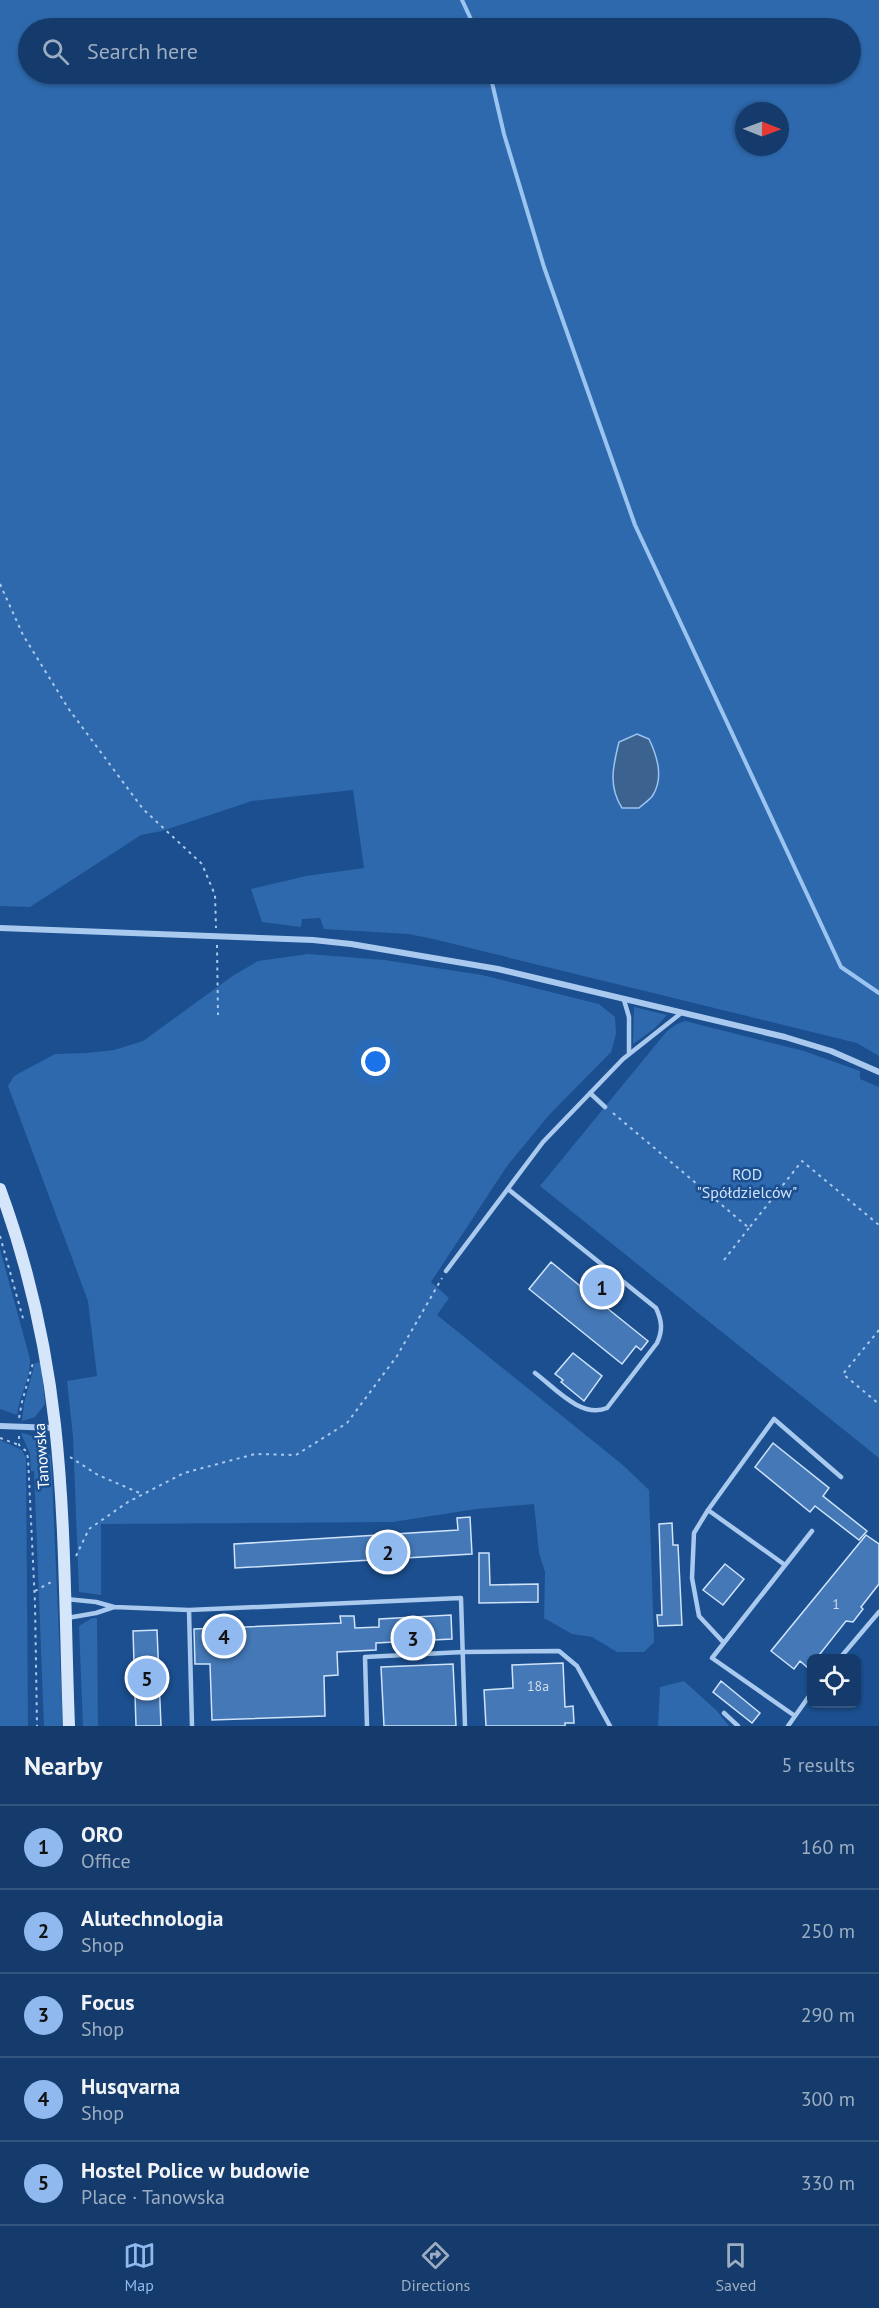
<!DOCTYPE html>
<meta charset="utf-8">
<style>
body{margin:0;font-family:"PT Sans",sans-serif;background:#1d4271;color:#f1f3f6}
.controls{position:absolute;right:18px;bottom:18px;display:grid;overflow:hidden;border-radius:9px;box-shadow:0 2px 4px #0004}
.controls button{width:54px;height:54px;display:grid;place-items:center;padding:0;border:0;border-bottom:2px solid #33557e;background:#143b6b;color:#f1f3f6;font:30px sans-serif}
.compass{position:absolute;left:735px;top:102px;width:54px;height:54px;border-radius:50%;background:#143b6b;box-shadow:0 2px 4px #0004;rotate:91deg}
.you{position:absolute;left:376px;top:1062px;width:21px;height:21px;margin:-15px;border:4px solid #fff;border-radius:50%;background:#1a73e8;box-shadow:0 0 0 9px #1a73e833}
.badge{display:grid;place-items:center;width:39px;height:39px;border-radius:50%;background:#90b9f0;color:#111;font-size:20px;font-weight:700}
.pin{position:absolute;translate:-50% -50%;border:3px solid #fff;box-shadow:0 2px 6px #0006}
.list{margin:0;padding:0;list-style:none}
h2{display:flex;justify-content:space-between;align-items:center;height:78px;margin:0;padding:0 24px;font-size:26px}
h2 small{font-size:20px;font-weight:400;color:#9dadc1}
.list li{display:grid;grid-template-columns:39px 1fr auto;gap:18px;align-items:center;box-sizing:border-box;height:84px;padding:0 24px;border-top:2px solid #33557e}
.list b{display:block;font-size:22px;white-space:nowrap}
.list p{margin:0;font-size:20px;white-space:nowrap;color:#9dadc1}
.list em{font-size:20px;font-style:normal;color:#9dadc1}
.icon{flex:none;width:33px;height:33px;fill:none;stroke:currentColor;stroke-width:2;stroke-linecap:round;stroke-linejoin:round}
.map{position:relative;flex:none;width:879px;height:1726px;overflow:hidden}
.search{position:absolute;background:#143b6b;box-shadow:0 2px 4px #0004;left:18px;right:18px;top:18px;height:66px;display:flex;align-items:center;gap:15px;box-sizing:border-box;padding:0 21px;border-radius:33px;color:#9dadc1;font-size:22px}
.sheet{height:498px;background:#143b6b}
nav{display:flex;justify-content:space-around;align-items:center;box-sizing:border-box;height:84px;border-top:2px solid #33557e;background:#143b6b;font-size:16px;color:#9dadc1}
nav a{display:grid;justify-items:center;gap:3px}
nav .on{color:#90b9f0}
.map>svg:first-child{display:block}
.green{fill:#2e69ad;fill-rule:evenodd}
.water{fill:#3c6290;stroke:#9cc4f0;stroke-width:1.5}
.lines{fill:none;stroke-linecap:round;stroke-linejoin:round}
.stream{stroke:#9cc4f0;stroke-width:4}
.building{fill:#4478b7;stroke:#cfe3fa;stroke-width:1.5}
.path{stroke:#a9c9ee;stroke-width:2;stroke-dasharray:3 4.5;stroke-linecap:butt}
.lane{stroke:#a9c9ee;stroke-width:4.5}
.street{stroke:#a9c9ee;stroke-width:6}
.secondary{stroke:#d6e6fa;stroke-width:12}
.labels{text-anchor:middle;stroke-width:5;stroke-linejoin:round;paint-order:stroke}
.number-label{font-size:14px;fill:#d0dded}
.park-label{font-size:16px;fill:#cfe3fa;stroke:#1b4f8f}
.street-label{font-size:16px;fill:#fff;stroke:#1b4f8f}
</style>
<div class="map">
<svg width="879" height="1726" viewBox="0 0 879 1726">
<rect width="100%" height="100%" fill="#1b4f8f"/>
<path class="green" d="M0,0H879V1056L857,1043L429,938L408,934L324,929L320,918L302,919L301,927L262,922L251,889L306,876L364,868L353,790L252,801L162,831L141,835L30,907L0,906ZM28,28H850V74H28ZM744,111H780V147H744Z
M308,954L384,960L482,975L599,1004L615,1017L616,1034L611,1052L550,1114L507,1166L431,1282L449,1298L437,1315L624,1466L649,1490L654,1642L644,1652H617L592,1637L572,1634L544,1618L545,1572L539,1553L534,1504L476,1509L393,1522L101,1524V1595L79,1592L73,1437L67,1381L97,1376L88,1301L8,1086L14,1076L55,1054L87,1053L114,1050L143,1041L234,975L258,961Z
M634,1007L667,1015L654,1029L633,1044Z
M685,1021L804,1051L860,1071V1079L879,1087V1458L540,1186L667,1031L677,1024Z
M0,1249L30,1359C31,1378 19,1396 17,1415L0,1409Z
M41,1362L45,1404L35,1417L22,1421L24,1403L35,1363Z
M21,1433C35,1435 46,1443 51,1456L63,1726H44L34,1471H31L30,1454Z
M0,1440L22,1450L26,1458L28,1726H0Z
M92,1618H97L98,1726H83L79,1626Z
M684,1681L717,1711L729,1726H658L660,1687Z"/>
<path class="water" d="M637,734L649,739C657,756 664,777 653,795C650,800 643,804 639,808H622C608,786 613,766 619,742Z"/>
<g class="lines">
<path class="stream" d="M462,0L475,28
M490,74L504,134L544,267L635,525L841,967L879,993"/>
</g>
<path class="building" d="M551,1262L585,1290L599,1273L616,1287L602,1304L648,1341L641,1350L636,1346L622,1364L529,1289Z
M573,1353L602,1376L584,1401L561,1382L563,1380L555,1374Z
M773,1443L829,1488L823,1496L867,1531L859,1540L815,1506L810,1512L755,1467Z
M470,1517L472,1554L235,1568L234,1544L458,1530L457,1518Z
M672,1523L673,1545H678L682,1625L658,1626L657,1615H662L659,1524Z
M866,1535L879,1544V1584L861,1607L863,1609L853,1622L846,1621L816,1659H812V1664L808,1668L800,1661L794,1669L771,1651Z
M479,1553H489L490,1585L538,1584V1602L479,1603Z
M725,1564L744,1579L723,1605L703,1590Z
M451,1615L452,1639L376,1643V1650L337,1652L338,1675L324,1676L325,1716L212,1720L210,1664H195L194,1629L341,1623L340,1616H354L355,1628L379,1627V1619Z
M157,1630L161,1726H136L133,1631Z
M563,1663L565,1707L573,1706L574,1723H565V1726H486L484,1690L513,1688L512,1665Z
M453,1664L456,1726H384L381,1667Z
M721,1681L760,1713L752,1723L713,1692Z"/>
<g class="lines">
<path class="path" d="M0,584L23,635L68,708L143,809L202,864L215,895L216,928
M217,945L218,1015
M613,1113L749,1228L802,1161L879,1225
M0,1236L24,1322
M724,1260L749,1228
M879,1330L843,1374L879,1404
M19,1418L22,1402L33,1363
M19,1436V1445L26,1451L28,1458L35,1603L37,1726
M0,1438L19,1445
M70,1457L98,1475L142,1494
M76,1556L89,1529L128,1502L184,1473L255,1454L296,1455L347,1423L397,1356L442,1278
M35,1591L53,1581"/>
<path class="lane" d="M624,1000L629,1017V1053
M590,1093L605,1107
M508,1189L656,1308C662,1321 663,1330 657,1343L607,1408C581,1419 554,1387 535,1373
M446,1271L543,1142L623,1059L680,1014
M708,1510L785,1565
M66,1599L96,1602L114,1607L96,1613L67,1618
M114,1607L189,1610L461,1598L465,1726
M189,1610L192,1726
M724,1643L699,1616L692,1578L694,1533L708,1510L774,1419L841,1477
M840,1658L879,1612
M724,1713L738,1726
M795,1716L712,1658L812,1531
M367,1726L365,1657L463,1652L559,1651L577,1666L610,1726
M788,1726L812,1692"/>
<path class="street" d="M0,928L313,940L351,944L498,969L785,1037L831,1051L879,1072
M0,1426L55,1428"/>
<path class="secondary" d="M0,1189C28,1265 46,1344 55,1425C66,1524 65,1626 69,1726"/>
</g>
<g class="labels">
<g class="number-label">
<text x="836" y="1609">1</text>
<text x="538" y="1691">18a</text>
</g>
<g class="park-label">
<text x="747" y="1180">ROD<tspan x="747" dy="18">"Spółdzielców"</tspan></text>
</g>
<g class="street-label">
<text transform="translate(41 1456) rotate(-94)" y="6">Tanowska</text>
</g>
</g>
</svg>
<div class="controls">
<button><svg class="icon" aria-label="locate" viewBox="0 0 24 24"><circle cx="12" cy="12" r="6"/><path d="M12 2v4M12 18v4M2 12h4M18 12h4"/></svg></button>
</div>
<svg class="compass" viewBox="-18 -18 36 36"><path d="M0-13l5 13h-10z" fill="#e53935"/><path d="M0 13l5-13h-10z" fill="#9dadc1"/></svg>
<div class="you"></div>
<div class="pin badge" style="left:602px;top:1287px">1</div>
<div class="pin badge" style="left:388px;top:1552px">2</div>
<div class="pin badge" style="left:413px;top:1638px">3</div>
<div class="pin badge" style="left:224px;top:1636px">4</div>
<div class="pin badge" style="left:147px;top:1678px">5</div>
<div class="search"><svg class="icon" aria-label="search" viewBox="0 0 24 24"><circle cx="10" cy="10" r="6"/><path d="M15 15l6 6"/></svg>Search here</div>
</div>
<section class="sheet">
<h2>Nearby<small>5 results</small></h2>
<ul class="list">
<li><span class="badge">1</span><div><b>ORO</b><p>Office</p></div><em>160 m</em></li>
<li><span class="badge">2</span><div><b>Alutechnologia</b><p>Shop</p></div><em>250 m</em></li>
<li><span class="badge">3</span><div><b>Focus</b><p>Shop</p></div><em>290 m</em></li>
<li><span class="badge">4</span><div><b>Husqvarna</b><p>Shop</p></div><em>300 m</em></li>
<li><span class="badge">5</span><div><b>Hostel Police w budowie</b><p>Place · Tanowska</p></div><em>330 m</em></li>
</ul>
</section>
<nav>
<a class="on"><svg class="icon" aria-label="map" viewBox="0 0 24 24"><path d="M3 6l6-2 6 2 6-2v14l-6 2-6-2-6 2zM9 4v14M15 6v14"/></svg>Map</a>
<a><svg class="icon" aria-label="directions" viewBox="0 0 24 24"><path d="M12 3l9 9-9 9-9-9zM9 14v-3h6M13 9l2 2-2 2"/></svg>Directions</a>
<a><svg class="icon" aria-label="saved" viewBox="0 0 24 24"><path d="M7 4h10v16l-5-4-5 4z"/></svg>Saved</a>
</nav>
